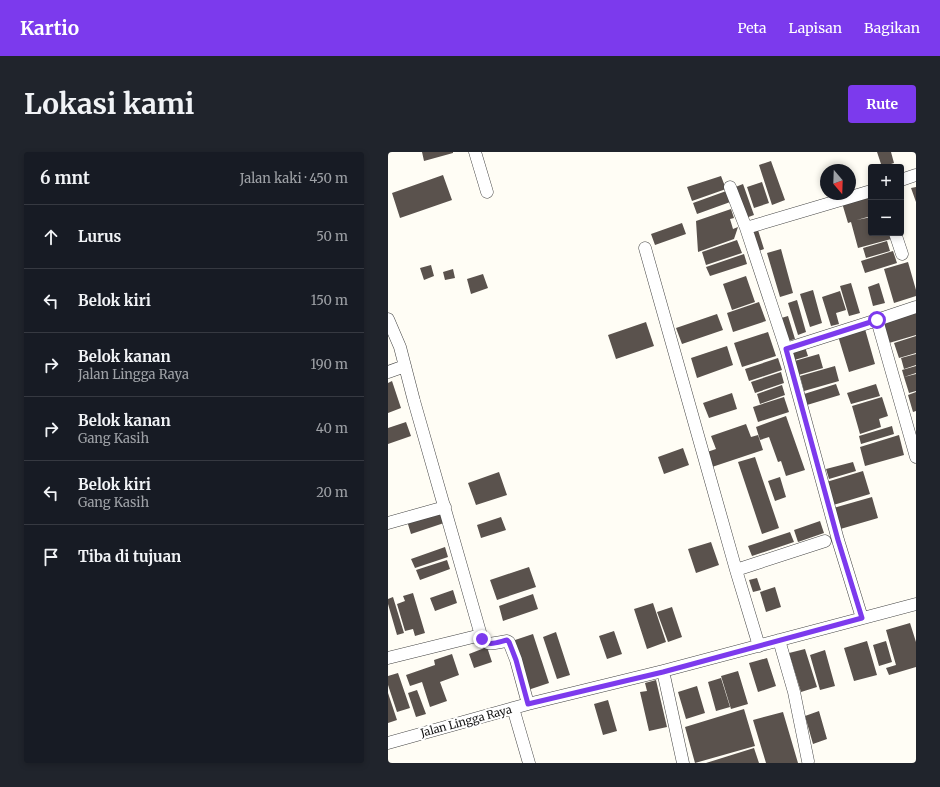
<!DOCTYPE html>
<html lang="id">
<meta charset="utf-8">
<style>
body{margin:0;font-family:Merriweather,serif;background:#20242c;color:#f1f3f6}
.controls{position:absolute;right:12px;top:12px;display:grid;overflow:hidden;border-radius:4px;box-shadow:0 2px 6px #0003}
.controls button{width:36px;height:36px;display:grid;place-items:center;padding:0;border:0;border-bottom:1px solid #363941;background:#171b24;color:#f1f3f6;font:20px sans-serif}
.compass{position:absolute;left:432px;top:12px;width:36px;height:36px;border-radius:50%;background:#171b24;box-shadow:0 2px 6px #0003;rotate:161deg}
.stop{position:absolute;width:12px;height:12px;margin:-9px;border:3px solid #7c3aed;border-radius:50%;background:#fff}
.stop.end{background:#7c3aed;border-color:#fff;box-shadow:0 1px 4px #0008}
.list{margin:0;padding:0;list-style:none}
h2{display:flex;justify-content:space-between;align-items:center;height:52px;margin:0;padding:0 16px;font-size:17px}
h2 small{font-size:13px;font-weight:400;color:#9ea1a6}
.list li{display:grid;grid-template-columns:26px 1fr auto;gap:12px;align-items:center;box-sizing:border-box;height:64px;padding:0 16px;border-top:1px solid #363941}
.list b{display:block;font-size:15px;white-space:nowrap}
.list p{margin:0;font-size:13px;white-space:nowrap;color:#9ea1a6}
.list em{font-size:13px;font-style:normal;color:#9ea1a6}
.icon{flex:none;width:22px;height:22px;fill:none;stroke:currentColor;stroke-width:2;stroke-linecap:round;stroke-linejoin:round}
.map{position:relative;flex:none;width:528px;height:611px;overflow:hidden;border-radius:4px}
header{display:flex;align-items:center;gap:24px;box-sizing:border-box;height:56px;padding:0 20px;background:#7c3aed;color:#fff}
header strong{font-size:19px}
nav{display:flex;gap:22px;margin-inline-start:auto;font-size:14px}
.intro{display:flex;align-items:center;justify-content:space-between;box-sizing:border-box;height:96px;padding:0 24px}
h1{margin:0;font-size:28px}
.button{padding:10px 18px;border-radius:4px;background:#7c3aed;color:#fff;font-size:14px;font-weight:700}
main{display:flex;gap:24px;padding:0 24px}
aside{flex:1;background:#171b24;border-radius:4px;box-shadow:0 2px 6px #0003}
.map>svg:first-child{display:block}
.building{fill:#5a524d}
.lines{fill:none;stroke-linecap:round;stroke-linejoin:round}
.minor-casing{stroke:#444;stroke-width:13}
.minor{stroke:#fff;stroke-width:12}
.route{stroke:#7c3aed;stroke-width:5}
.labels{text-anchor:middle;stroke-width:4;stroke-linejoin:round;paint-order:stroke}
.street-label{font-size:11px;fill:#111;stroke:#fff}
</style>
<header>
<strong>Kartio</strong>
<nav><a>Peta</a><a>Lapisan</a><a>Bagikan</a></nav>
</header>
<div class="intro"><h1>Lokasi kami</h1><a class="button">Rute</a></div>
<main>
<aside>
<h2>6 mnt<small>Jalan kaki · 450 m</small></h2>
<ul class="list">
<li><svg class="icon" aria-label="ahead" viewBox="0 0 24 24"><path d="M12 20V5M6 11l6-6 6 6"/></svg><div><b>Lurus</b></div><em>50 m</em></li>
<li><svg class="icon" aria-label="left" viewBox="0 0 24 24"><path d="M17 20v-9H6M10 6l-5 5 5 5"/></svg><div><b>Belok kiri</b></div><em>150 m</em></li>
<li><svg class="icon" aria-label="right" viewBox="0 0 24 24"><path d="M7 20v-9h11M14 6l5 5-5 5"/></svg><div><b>Belok kanan</b><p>Jalan Lingga Raya</p></div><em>190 m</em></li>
<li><svg class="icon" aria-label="right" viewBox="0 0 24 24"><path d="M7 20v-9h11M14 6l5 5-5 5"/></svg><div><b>Belok kanan</b><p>Gang Kasih</p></div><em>40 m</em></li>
<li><svg class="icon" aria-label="left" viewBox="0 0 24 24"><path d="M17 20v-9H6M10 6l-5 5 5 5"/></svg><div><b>Belok kiri</b><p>Gang Kasih</p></div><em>20 m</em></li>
<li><svg class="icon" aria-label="arrive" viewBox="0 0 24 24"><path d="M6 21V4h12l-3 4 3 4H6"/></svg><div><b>Tiba di tujuan</b></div></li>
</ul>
</aside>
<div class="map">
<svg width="528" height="611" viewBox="0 0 528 611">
<rect width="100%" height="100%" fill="#fffdf5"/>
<path class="building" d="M34,0H65V1L36,9Z
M489,0H503L506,11L494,15Z
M383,9L397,48L384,53L371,13Z
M55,23L64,48L12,66L4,41Z
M333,24L338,37L304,49L299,35Z
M374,30L381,51L366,56L359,35Z
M355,32L366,63L355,67L345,36Z
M528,35V50L523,36Z
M341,38L345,49L309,62L305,51Z
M483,39V64L469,68L483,65V81H501L503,87L470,96L463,70L460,71L454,51Z
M343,57L346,66L342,67L345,77L350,75L346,87L310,100L308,69Z
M294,71L298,82L267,93L263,82Z
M370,78L376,97L368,100L362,81Z
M349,88L354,101L318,113L314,100Z
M499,89L502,99L478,106L475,96Z
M393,97L405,141L392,145L379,101Z
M505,99L509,111L477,121L473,109Z
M356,102L359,112L322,124L318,115Z
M520,110L528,138V144L506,151L496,117Z
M43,113L46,124L36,128L32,116Z
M65,117L67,126L57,128L55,120Z
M95,122L100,136L83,142L79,127Z
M358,124L367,150L344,158L335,132Z
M463,131L472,161L461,164L452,134Z
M491,131L497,151L485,154L480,135Z
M425,138L434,171L422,175L412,142Z
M452,139L458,158L448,161L451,172L443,174L434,145Z
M409,148L418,180L410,183L400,151Z
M371,150L378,169L345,180L339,161Z
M528,160V183L501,191L495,170Z
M329,162L335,178L294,192L288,176Z
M400,164L407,187L396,190L390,167Z
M258,170L266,194L228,207L220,183Z
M477,177L487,212L461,220L450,184Z
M380,180L388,204L354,215L346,191Z
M528,184V201L511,206L506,191Z
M339,194L345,213L309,226L303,206Z
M417,195L420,204L403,209L400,200Z
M431,202L435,216L407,224L403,210Z
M528,202V213L516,217L513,206Z
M390,206L394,218L361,229L357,217Z
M447,214L451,229L416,239L412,224Z
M528,214V221L516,225L514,218Z
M393,220L396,231L367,241L363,230Z
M528,222V239L521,241L516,225Z
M4,229L13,256L0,261V231Z
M448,232L452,243L419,253L416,242Z
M488,232L492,244L463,252L459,241Z
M394,233L397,243L372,252L369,242Z
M528,240V259L525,260L520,243Z
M344,241L349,257L321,266L315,251Z
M396,245L401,260L370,270L365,255Z
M494,245L500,264L491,267L493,275L472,282L464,254Z
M398,264L417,318L398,324L393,309L390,310L381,285L372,288L368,275Z
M18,270L23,284L0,292V276Z
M358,272L363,285L370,283L375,298L321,316L316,301L328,297L323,284Z
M504,274L506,282L473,292L471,284Z
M511,283L516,303L477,314L472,295Z
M295,296L301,313L276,322L270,305Z
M367,305L391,376L374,382L350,310Z
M465,310L468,319L441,327L438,317Z
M475,319L482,342L442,354L435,331Z
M111,320L119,343L88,353L80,331Z
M392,325L398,345L387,349L380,329Z
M484,345L490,366L449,378L442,357Z
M51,358L56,371L23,382L19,369Z
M113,365L118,378L93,386L89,373Z
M432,369L436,381L410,390L406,378Z
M402,380L406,390L364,404L360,394Z
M323,390L331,413L308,421L300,397Z
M57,395L60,405L27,416L23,407Z
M59,408L62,417L32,428L28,418Z
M141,415L148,435L109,448L102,428Z
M369,426L373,438L365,440L361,428Z
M387,435L393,455L378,460L372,440Z
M65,438L69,451L47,459L42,446Z
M25,441L37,481L27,484L25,477L17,479L9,452L17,449L15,444Z
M145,442L150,457L115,469L111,454Z
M5,445L16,481L9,483L0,452V447Z
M265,451L278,490L259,497L246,457Z
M284,455L294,485L280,490L269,460Z
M522,471L528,490V515L501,523L498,516L508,513L498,478Z
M226,479L234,502L219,507L211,484Z
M168,480L182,523L169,527L155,485Z
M145,482L161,531L140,538L124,489Z
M479,489L489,523L466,529L456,496Z
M498,489L504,510L491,514L485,493Z
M99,495L104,510L86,516L81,502Z
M417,497L429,535L413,540L401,501Z
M437,498L447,534L432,538L422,503Z
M64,502L71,523L52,530L59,549L42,555L34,530L22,534L18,523L47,513L46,508Z
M379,506L388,534L370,540L361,511Z
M350,519L360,552L343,557L333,524Z
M10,521L22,556L9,560L0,533V524Z
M333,526L342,555L328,559L320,530Z
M268,528L279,575L261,579L252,540L259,539L257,531Z
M309,534L317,561L298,567L290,540Z
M29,538L38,562L28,565L20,541Z
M0,541L9,568L0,571Z
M220,548L229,579L215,583L206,552Z
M356,557L367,594L307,611L297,575Z
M431,559L439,587L425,592L417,564Z
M395,560L410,611H378L365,568Z
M366,596L371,611H318Z"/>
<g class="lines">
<g class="minor-casing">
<path id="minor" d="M87,0L99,40
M513,28L528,23
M342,35L358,76
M507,81L514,102
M257,96L348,418L371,494
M528,155L489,168L528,305
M0,167L12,195L26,249L94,487C100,495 110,490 119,489L121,490L128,508L140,552
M398,197L489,168
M0,220L17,214
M0,371L57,355
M348,418L437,389
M474,466L450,388L398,197L358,76L483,39
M391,488L406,540L420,609
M0,506L93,483
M275,519L295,611
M125,556L141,611
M0,591L140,552L275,519L528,452"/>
</g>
<use href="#minor" class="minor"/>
</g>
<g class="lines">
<path class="route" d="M94,487C100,495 110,490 119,488L121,490L128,508L140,552L275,520L474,466L450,388L398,197L489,168"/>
</g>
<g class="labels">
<g class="street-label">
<text transform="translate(78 569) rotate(-15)" y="4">Jalan Lingga Raya</text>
</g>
</g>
</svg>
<div class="controls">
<button>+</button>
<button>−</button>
</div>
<svg class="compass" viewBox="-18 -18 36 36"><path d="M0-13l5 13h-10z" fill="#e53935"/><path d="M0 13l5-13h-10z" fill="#9ea1a6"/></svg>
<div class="stop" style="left:489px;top:168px"></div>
<div class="stop end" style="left:94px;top:487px"></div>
</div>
</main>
